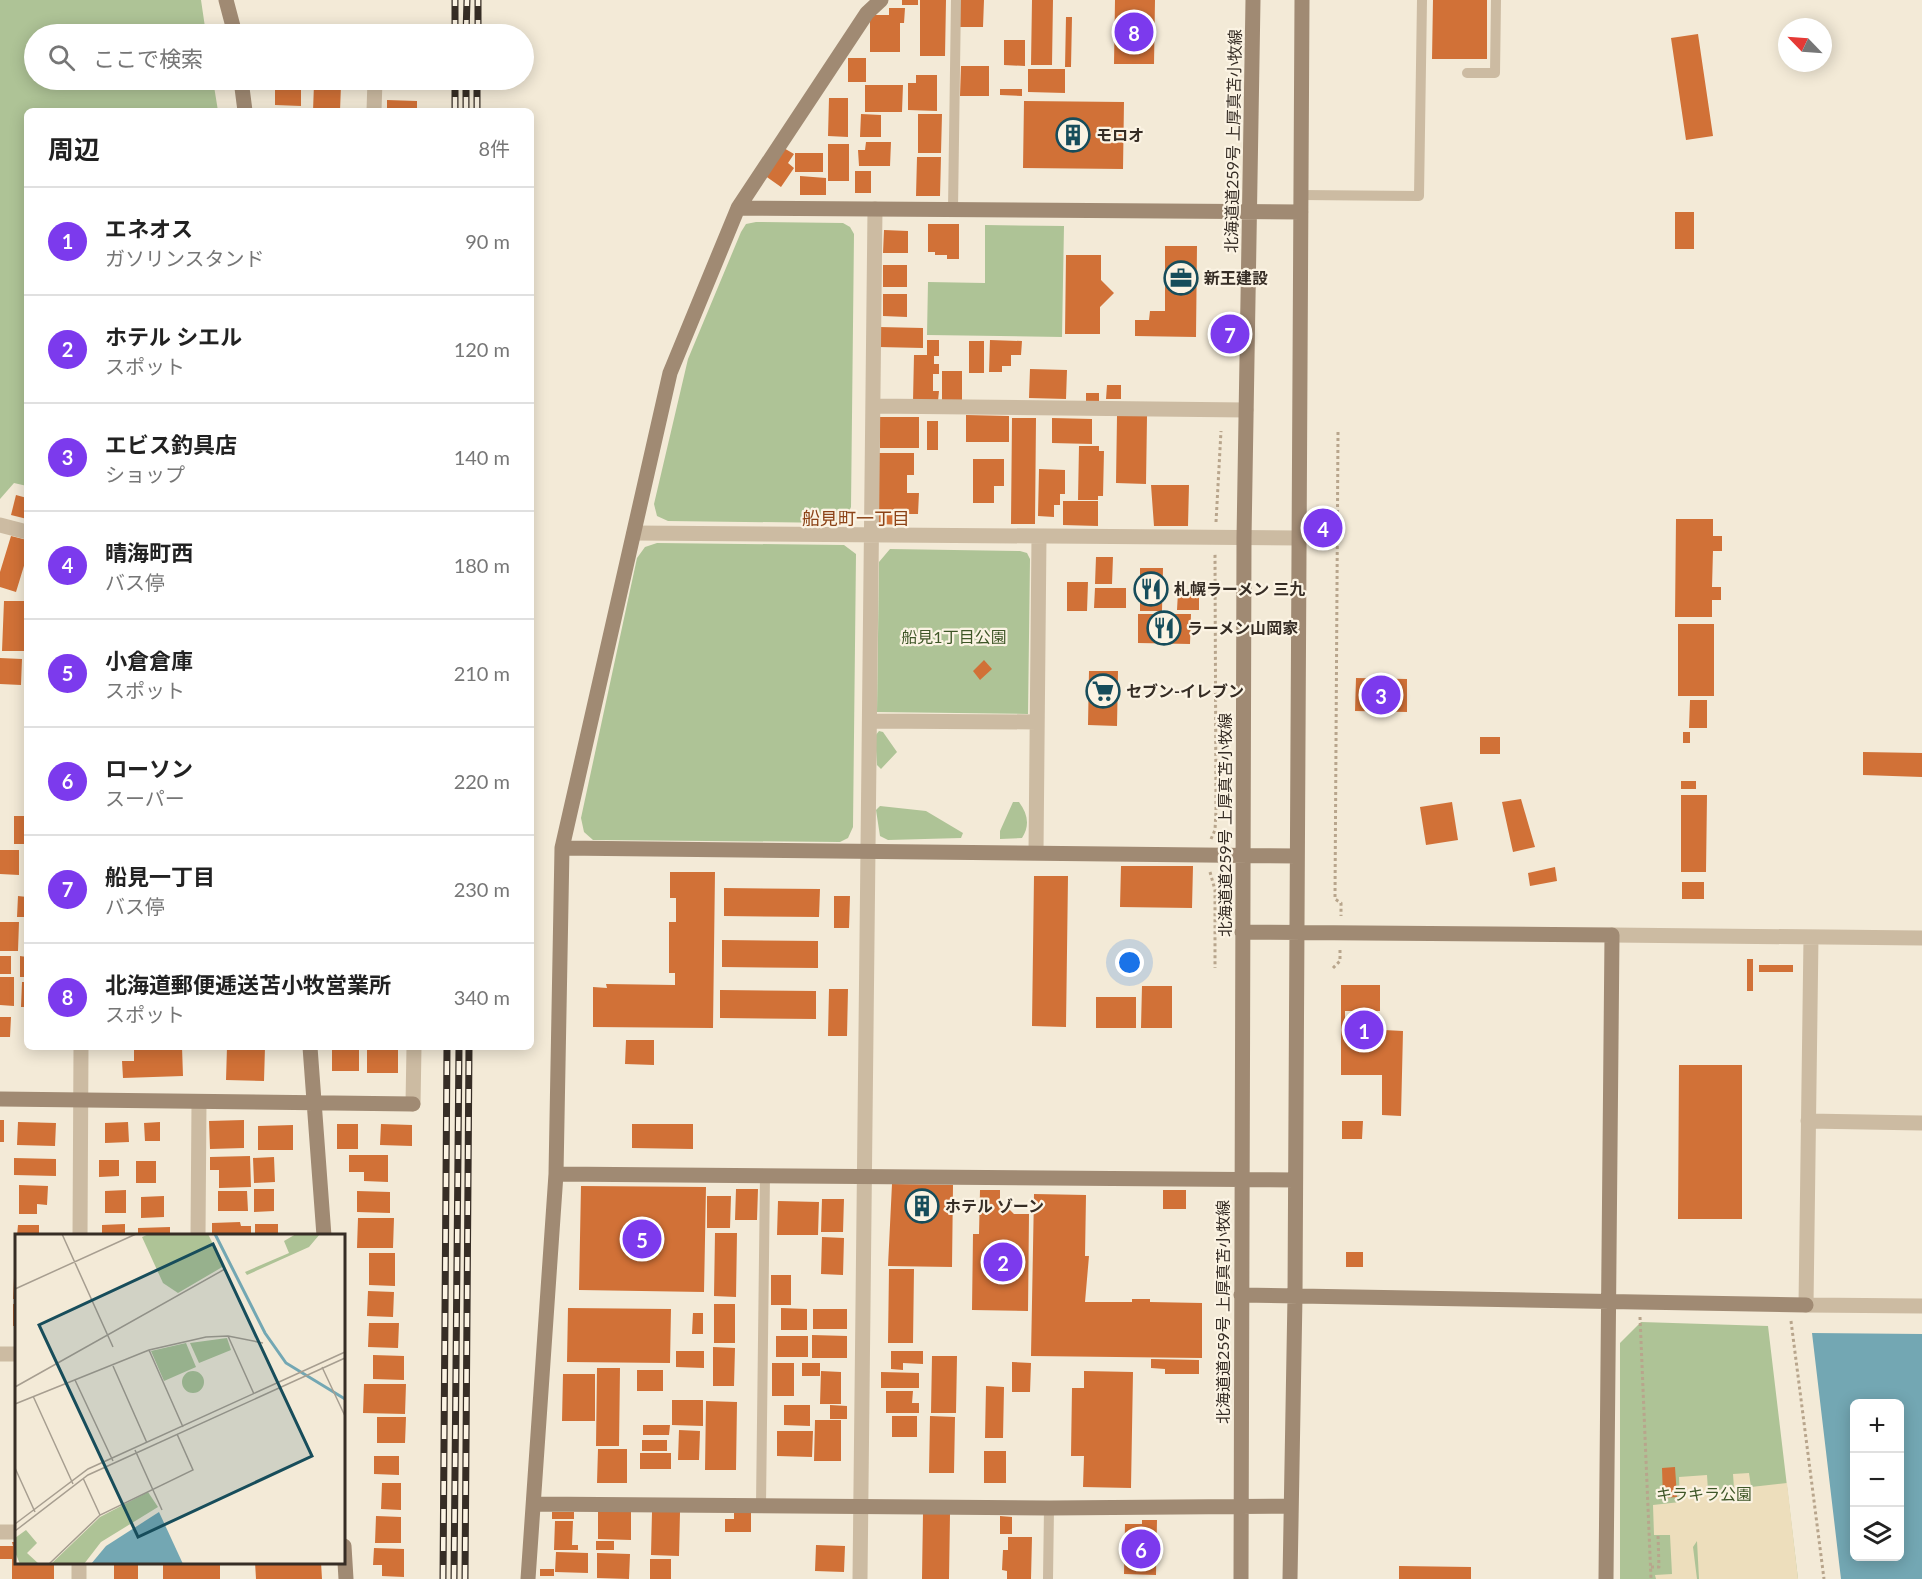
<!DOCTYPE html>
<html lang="ja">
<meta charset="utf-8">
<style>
body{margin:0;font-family:Lato,"Noto Sans JP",sans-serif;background:#f6f6f6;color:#222}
.controls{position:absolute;right:18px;bottom:18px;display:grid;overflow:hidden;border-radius:9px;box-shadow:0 3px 15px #0003}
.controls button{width:54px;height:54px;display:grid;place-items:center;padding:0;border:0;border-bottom:2px solid #e0e0e0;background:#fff;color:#222;font:30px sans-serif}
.compass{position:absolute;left:1778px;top:18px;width:54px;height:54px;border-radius:50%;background:#fff;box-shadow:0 3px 15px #0003;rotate:295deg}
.you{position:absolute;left:1130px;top:963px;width:21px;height:21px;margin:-15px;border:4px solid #fff;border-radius:50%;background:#1a73e8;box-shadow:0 0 0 9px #1a73e833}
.badge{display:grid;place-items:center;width:39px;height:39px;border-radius:50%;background:#7c3aed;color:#fff;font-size:20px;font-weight:700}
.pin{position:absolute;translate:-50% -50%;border:3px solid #fff;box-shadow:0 2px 6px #0006}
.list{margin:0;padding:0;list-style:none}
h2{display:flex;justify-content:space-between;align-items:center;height:78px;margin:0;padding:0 24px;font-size:26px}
h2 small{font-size:20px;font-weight:400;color:#767676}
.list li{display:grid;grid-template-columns:39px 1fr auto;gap:18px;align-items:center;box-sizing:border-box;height:108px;padding:0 24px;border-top:2px solid #e0e0e0}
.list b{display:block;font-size:22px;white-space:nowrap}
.list p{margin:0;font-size:20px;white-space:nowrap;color:#767676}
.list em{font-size:20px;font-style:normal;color:#767676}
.icon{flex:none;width:33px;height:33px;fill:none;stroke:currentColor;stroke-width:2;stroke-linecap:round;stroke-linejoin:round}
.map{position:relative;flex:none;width:1922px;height:1579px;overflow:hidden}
.search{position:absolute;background:#fff;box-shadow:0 3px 15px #0003;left:24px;top:24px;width:510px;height:66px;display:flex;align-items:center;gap:15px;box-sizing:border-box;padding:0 21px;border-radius:33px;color:#767676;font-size:22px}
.panel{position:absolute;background:#fff;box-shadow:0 3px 15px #0003;left:24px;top:108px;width:510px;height:942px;border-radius:9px}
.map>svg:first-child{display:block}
.green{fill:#aec396}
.plaza{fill:#eddebc}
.water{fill:#73a7b3;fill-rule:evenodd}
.building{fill:#d17137}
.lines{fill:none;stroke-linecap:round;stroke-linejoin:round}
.path{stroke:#b8a58c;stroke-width:3;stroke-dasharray:3 3;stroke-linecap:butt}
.lane{stroke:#ccbba2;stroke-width:10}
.street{stroke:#ccbba2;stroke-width:15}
.secondary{stroke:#a08a73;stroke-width:15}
.rail-casing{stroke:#362d25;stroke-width:7}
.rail{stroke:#fbf3e3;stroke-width:4.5;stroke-dasharray:14;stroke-linecap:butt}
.labels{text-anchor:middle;stroke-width:4.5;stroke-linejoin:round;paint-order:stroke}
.poi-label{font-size:16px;font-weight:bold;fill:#362d25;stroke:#fbf3e3;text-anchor:start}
.street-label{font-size:16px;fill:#362d25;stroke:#fbf3e3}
.park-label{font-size:16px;fill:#3e5627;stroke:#fbf3e3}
.neighbourhood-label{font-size:18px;fill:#8c4317;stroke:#fbf3e3}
.inset-river{fill:none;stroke:#73a7b3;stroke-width:3}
.inset-road{fill:none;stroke:#a79e90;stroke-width:1.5}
.view{fill:#174d5b;fill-opacity:0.15;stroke:#174d5b;stroke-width:3}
.inset-edge{fill:none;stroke:#362d25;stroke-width:3}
</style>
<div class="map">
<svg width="1922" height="1579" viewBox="0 0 1922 1579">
<rect width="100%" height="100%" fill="#f3ead7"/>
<path class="green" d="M0,0H201L206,34H34V80H213L218,111H27V486L14,483L0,499Z
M756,222L843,223L850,227L854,234L851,507L846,518L837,523L668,521L657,516L654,504L688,359L741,232L746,224Z
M985,225L1064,226L1062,337L927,335L928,282L985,283Z
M657,543L844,545L856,554L853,827L848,838L840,842L593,840L584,832L581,818L637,558L645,547Z
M890,549L1020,551L1027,553L1030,559L1028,714L877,712L879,562Z
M879,731L883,732L897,752L881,769L877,765L875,736Z
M1013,802H1019C1028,814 1030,826 1022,838L1000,839V831Z
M880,806L926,811L963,833L961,838L888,840L880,836L876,810Z
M1641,1322L1768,1326L1798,1579H1620V1343Z"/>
<path class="plaza" d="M1749,1473L1751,1487L1787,1483L1798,1579H1699L1697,1541L1693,1547L1697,1579H1656L1655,1575L1672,1574L1670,1535H1654L1653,1505L1680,1502L1679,1477L1707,1475L1708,1491L1734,1488L1733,1474Z"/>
<path class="water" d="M1812,1333L1922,1334V1579H1841ZM1854,1404H1900V1556H1854Z"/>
<path class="building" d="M902,0H918V5H902Z
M920,0H946L945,56H920Z
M960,0H984L983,27H960Z
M1032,0H1053L1052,65H1031Z
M1115,0H1155L1154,64H1114Z
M1433,0H1487V59H1432Z
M889,8H905L904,23H900V52H870V15H889Z
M1066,17H1072L1071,67H1065Z
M1698,34L1713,136L1686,140L1671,38Z
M1004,40H1025V66L1004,65Z
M848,58H866V82H848Z
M961,66H989V96H960Z
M1028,69H1065V93L1028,92Z
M916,75H937V111L908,110V83H916Z
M275,80L301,81V106L275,105Z
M392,80H418L417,87L392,86Z
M314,84L341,85L340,111H313Z
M865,85H903L902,112H865Z
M1000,89H1022V96L1000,95Z
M829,98H848V137L828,136Z
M387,100L417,101V111H387Z
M1024,101L1124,102L1123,169L1023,168Z
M861,114L881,115V137H860Z
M918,114H942L941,153H918Z
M866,142H891L890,166H859L858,150H865Z
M828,144H849V181H828Z
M782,147L794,154L788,163L794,168L781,187L764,175Z
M795,153H823V172H795Z
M917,157H941L940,196H916Z
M855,171H871V193H855Z
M800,176L826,178V195H800Z
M1675,212H1694V249H1675Z
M928,224H959V259H947V255H935V252H928Z
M884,230L908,231V253H883Z
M1165,246H1197L1196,337L1135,336V320H1149L1150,311H1165Z
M1066,255H1101V280L1114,293L1100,307V334H1065Z
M883,265H907V287H883Z
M883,294H907V317L883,316Z
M879,327L923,328V348L879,347Z
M927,340H939V356H934V364H939V374H933V391H939L938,401H913L914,355H927Z
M990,340L1022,341L1021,355H1011V366H1002V372H989Z
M969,341H984V373H969Z
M1030,369L1067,370L1066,399L1029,398Z
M942,371H962V401H942Z
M1107,385H1121V399H1106Z
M1086,393H1099V401H1086Z
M966,415L1009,416V442H966Z
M1117,416H1147L1146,484L1116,483Z
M880,417H919V448H880Z
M1012,418H1036L1035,524H1011Z
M1052,418L1092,419V444L1052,443Z
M927,421H938V450H927Z
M1079,446H1099V451H1104L1103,496H1098V500H1078Z
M879,453H914V475H907V493H919L918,514H907V525L878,524Z
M973,459H1004V486H994V503H973Z
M1039,469L1065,470V494H1060V505H1054V517L1038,516Z
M1151,485H1189L1188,526H1154Z
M16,495L27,498V519L11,515Z
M1063,501H1098V526L1063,525Z
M1676,519H1713V536H1722V551H1713L1712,587H1721V600H1712V617H1675Z
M11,536L27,540V556L16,592L0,587V572Z
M1096,557H1113L1112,584H1095Z
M1140,568H1163L1162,611H1140Z
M1067,582H1088L1087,611H1067Z
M1095,588H1126V608H1094Z
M1178,592H1199V610H1177Z
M4,601H27L25,651H2Z
M1138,614H1191L1190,644L1138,643Z
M1678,624H1714V696H1678Z
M0,658L22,659L21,685L0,684Z
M984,660L992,669L980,680L973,671Z
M1089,671H1118L1117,726L1088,725Z
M1356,678L1407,679V712L1355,711Z
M1690,700H1707V728H1689Z
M1683,732H1690V743H1683Z
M1480,737H1500V754H1480Z
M1863,752L1922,753V777L1863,775Z
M1681,781H1696V789H1681Z
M1681,795H1707L1706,872H1681Z
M1521,799L1535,847L1513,852L1502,802Z
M1452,802L1458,840L1426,845L1420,807Z
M14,816H27V844H14Z
M0,850H19V875L0,874Z
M1121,866H1193L1192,908L1120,907Z
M1555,867L1557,881L1530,886L1528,873Z
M670,872H715L713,1028L593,1027V987L607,988L606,984L675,985V973H669V922H676V898H670Z
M1034,876H1068L1066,1027L1032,1026Z
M1682,882H1704V899H1682Z
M724,888L820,889L819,917L724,916Z
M18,896L27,897V917H17Z
M834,896H850L849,928H834Z
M0,922H19L18,951H0Z
M722,940L818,941V968L722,967Z
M0,956H11V974H0Z
M20,956L27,957V977H20Z
M1747,959H1753V991H1747Z
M1759,965H1793V972H1759Z
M0,977H14V1006L0,1005Z
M22,982H27V1007H21Z
M1341,985H1380V1011H1345V1038H1383L1384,1030L1403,1031L1401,1116L1382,1115V1075H1341Z
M1142,986H1172V1028H1141Z
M829,989H848L847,1036H828Z
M720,990L816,991V1019L720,1018Z
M1096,997H1136V1028H1096Z
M0,1017H11L10,1037H0Z
M626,1040H654V1065L625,1064Z
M134,1047H182L183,1076L123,1078L122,1061H134Z
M227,1047H265L264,1081L226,1080Z
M332,1047H359V1071H332Z
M367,1047H398V1073H367Z
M1679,1065H1742V1219H1678Z
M0,1120H4V1142H0Z
M244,1120V1148L210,1149L209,1121Z
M1342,1121H1363L1362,1139H1342Z
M18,1122L56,1123L55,1146L17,1145Z
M128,1122L129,1142L105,1143V1123Z
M160,1122V1141H145L144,1123Z
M337,1124H358V1149H337Z
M381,1124L412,1125V1146L380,1145Z
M632,1124H693V1149L632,1148Z
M293,1125V1150H258V1126Z
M349,1155H388V1182L364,1181V1172H349Z
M250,1156L251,1187L219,1188V1170H210V1157Z
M274,1157L275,1182L254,1183L253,1158Z
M14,1158L56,1159V1176L14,1175Z
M99,1160H119V1176L99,1177Z
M136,1161H156V1183H136Z
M892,1184L953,1185L952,1267L888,1266Z
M19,1185L48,1186L47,1205L37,1204V1214H19Z
M581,1186L706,1187L704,1292L579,1290Z
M254,1189H274V1211L254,1212Z
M736,1189H758L757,1220H735Z
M126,1190V1213H105V1191Z
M980,1190H1000V1200L1014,1214H1029L1028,1311L972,1310L973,1234H979Z
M1163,1190H1186V1209H1163Z
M218,1191H247L248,1211H218Z
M357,1191L390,1192V1213L357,1212Z
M1034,1194L1086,1195L1085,1256H1089L1085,1302H1132V1299H1150V1302L1202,1303V1358L1031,1356Z
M164,1196V1217L141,1218V1197Z
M707,1196H731L730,1228H707Z
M822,1199H844L843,1232H821Z
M778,1201L819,1202L818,1235H777Z
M358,1218H394L393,1248H357Z
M240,1222L241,1226H251V1236H212V1223Z
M125,1224V1236H102V1225Z
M255,1224H278V1236H255Z
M18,1225H39V1236H17Z
M170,1227V1236H138V1228Z
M715,1233H737L736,1297L714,1296Z
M822,1237L844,1238L843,1275L821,1274Z
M1346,1252H1363V1267H1346Z
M369,1253H395V1286L369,1285Z
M889,1269H914L913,1343H888Z
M771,1275H791V1305H771Z
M14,1278H16V1299H13Z
M368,1291L394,1292L393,1317L367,1316Z
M13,1304H16V1326H13Z
M714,1304H735V1343H714Z
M568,1308L671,1309L670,1363L567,1362Z
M781,1308L807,1309V1330H781Z
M813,1309H847V1329H813Z
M693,1313H703V1334H692Z
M369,1323H399L398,1348L368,1347Z
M812,1335L847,1336V1358H812Z
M776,1336H808V1357H776Z
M713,1347L735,1348L734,1386H713Z
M676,1351H704V1368L676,1367Z
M891,1351H923V1364L903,1363V1370L891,1369Z
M373,1355L404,1356V1380L373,1379Z
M932,1356H957L956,1413H931Z
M1151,1359L1199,1360V1374H1165V1369L1151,1368Z
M1012,1362L1031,1363L1030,1392H1012Z
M772,1363H794V1396H772Z
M802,1363H820V1376H802Z
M597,1368H620L619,1446H596Z
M637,1370H663V1391H637Z
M821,1371L841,1372V1404H820Z
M1084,1371L1133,1372L1131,1488L1083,1487L1084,1456H1071L1072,1388H1084Z
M881,1372L919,1373V1388H881Z
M563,1374H595V1421H562Z
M364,1384H406L405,1414L363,1413Z
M986,1386L1004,1387L1003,1438H985Z
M886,1391H913L912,1403H919V1413H886Z
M672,1400H703V1426L672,1425Z
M706,1401L737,1402L736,1470H705Z
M784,1405H810V1426L784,1425Z
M830,1405L847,1406V1419H830Z
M892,1416H917V1437H892Z
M930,1416L955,1417L954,1473H929Z
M377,1417H406L405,1443H377Z
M815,1420H841V1461H814Z
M643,1425H670L669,1435H643Z
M679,1430L700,1431L699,1460H678Z
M777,1431H813L812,1457L777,1456Z
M642,1440H667V1451H642Z
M598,1449H627V1483H597Z
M984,1451H1006V1483H984Z
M640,1453H671V1469H640Z
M374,1456H399V1475L374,1474Z
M1675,1467L1677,1497L1663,1498L1662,1468Z
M382,1483H401V1510L381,1509Z
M552,1512H574V1519H552Z
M598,1512H631V1540L598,1539Z
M652,1512H680L679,1556L651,1555Z
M734,1513H751V1532H725V1519H734Z
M923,1513L950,1514L949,1579H922Z
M376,1516L401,1517V1543H375Z
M1000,1516L1012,1517V1534H1000Z
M1142,1520H1157L1156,1575L1124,1574L1125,1524H1142Z
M555,1521H573L572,1545H578V1550H554Z
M1008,1537H1032L1031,1579H1007V1571L1002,1570L1003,1550H1008Z
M596,1541H614V1550H596Z
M12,1542H16V1562H54V1579H12V1559H0V1546H13Z
M816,1545L845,1546L844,1572L815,1571Z
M374,1548L404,1549V1577L382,1576V1565H373Z
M556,1552L588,1553V1573L555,1572Z
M597,1553L630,1554L629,1579L597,1578Z
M650,1559H671V1579H650Z
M114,1562H138V1579H114Z
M163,1562H220V1579H163Z
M255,1562H321L322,1579H256Z
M1399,1566L1471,1567V1579H1399Z
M540,1569H554V1576H540Z"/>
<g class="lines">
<path class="path" d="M1338,432L1335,899L1341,903V916
M1216,522L1221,431
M1211,839L1215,830L1216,810L1215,553
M1210,872L1215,890V968
M1333,968L1340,961V949
M1640,1317L1651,1579
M1791,1321L1824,1579
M1651,1567H1659L1658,1535"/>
<path class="lane" d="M1467,73H1495L1496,0
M1301,195L1419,196L1422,0
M953,209L956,0
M761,1505L765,1175
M1048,1579L1049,1508"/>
<path class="street" d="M374,111L375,80
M873,406L1246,410
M0,525L27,532
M634,533L1299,538
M870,721L1037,722
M1036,852L1039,536
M1612,935L1922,938
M1811,937L1806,1305L1922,1306
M413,1104L414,1047
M1808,1121L1922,1123
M80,1236L81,1047
M198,1236L199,1102
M0,1354H16
M0,1532H16
M79,1579V1562
M860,1579L875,209"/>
<path class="secondary" d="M226,0L235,34
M241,80L245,111
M738,208L1301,212
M562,848L1297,856
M1242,932L1612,935L1606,1579
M310,1047L324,1236
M0,1099L413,1104
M556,1174L1295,1180
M1241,1295L1806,1305
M534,1504L1049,1508L1291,1506
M344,1546L346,1579
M528,1579L556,1174L562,848L670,373L738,208L867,13L881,0
M1241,1579L1244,538L1253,0
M1290,1579L1295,1296L1302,0"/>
<g class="rail-casing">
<path id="rail" d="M455,34V0
M466,34L467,0
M478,34V0
M455,111V80
M466,111V80
M477,111V80
M443,1579L447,1047
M454,1579L459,1047
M465,1579L469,1047"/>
</g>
<use href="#rail" class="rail"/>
</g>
<defs>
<g id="building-ring" transform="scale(1.725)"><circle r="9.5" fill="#fbf3e3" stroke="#174d5b" stroke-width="1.5"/><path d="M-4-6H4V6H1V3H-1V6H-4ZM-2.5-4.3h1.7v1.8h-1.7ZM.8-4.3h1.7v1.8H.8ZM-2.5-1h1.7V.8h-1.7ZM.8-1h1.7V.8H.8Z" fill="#174d5b"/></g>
<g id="office-ring" transform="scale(1.725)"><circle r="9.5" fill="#fbf3e3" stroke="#174d5b" stroke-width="1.5"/><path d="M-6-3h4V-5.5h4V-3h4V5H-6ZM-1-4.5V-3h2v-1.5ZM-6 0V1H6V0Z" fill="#174d5b"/></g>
<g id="restaurant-ring" transform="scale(1.725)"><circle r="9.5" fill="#fbf3e3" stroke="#174d5b" stroke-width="1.5"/><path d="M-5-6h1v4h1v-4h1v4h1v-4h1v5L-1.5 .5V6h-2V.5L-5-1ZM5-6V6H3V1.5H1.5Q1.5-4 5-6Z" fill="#174d5b"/></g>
<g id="supermarket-ring" transform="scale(1.725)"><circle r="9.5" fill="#fbf3e3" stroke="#174d5b" stroke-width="1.5"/><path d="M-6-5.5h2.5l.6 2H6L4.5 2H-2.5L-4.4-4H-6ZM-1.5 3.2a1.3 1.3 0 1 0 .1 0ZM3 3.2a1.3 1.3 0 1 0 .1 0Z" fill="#174d5b"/></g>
</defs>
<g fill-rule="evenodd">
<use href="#building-ring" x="1073" y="135"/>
<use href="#office-ring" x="1181" y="278"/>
<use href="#restaurant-ring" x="1151" y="589"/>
<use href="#restaurant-ring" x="1164" y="628"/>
<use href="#supermarket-ring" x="1103" y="691"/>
<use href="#building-ring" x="922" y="1206"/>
</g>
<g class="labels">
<g class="poi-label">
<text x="1096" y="141">モロオ</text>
<text x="1204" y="284">新王建設</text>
<text x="1174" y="595">札幌ラーメン 三九</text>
<text x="1187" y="634">ラーメン山岡家</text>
<text x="1126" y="697">セブン-イレブン</text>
<text x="945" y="1212">ホテル ゾーン</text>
</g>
<g class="street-label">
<text transform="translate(1233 141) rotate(-89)" y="6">北海道道259号 上厚真苫小牧線</text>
<text transform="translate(1225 825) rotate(-90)" y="6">北海道道259号 上厚真苫小牧線</text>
<text transform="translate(1223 1312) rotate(-90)" y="6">北海道道259号 上厚真苫小牧線</text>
</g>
<g class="park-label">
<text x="954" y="643">船見1丁目公園</text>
<text x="1704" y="1500">キラキラ公園</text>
</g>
<g class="neighbourhood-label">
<text x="856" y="525">船見町一丁目</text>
</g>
</g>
<g transform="translate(15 1234)">
<rect width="330" height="330" fill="#f3ead7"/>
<path d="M134,0H193L209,32L163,59L148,49L127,3ZM281,0H305L294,13L232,41L230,38L274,19L269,7ZM212,104L216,116L184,129L175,109ZM171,109L181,133L149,147L136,117ZM167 148a11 11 0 1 1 22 0a11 11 0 1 1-22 0ZM133,258L143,273L86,308L69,330H36L85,283ZM11,296L22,309L12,319L24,330H5L0,318V304Z" fill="#aec396"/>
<path d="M144,278L168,330H76L91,312Z" fill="#73a7b3"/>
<path class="inset-river" d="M200,0L250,99L271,129L330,165"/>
<path class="inset-road" d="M47,0L98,113M0,55L121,0M213,102L239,160M134,116L168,193M98,132L132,209M307,133L330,182M60,146L98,227M0,153L210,35M18,162L58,250M0,170L134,116L191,103L213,102L248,109M120,216L147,276M0,234L20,278M68,244L85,281M0,290L73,235L330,118M0,297L73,241L330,124M34,330L85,281L178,236L162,200"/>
<path class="view" d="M198,10L297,222L123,303L24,91Z"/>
<rect width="330" height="330" class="inset-edge"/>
</g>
</svg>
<div class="controls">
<button>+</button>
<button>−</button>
<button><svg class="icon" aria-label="layers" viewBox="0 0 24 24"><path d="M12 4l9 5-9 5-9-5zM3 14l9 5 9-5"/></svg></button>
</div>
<svg class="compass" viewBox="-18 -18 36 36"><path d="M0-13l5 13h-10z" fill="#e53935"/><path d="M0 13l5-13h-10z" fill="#767676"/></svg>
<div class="you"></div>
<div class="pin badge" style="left:1364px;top:1030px">1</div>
<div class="pin badge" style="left:1003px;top:1262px">2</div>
<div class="pin badge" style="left:1381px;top:695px">3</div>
<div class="pin badge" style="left:1323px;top:528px">4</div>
<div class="pin badge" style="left:642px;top:1239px">5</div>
<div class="pin badge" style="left:1141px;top:1549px">6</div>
<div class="pin badge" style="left:1230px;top:334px">7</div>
<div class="pin badge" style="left:1134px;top:32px">8</div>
<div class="search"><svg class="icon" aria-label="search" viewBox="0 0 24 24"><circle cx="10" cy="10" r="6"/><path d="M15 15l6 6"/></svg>ここで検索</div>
<section class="panel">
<h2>周辺<small>8件</small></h2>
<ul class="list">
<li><span class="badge">1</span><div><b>エネオス</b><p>ガソリンスタンド</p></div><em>90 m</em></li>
<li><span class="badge">2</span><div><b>ホテル シエル</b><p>スポット</p></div><em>120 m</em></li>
<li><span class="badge">3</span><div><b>エビス釣具店</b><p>ショップ</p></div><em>140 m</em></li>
<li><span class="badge">4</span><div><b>晴海町西</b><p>バス停</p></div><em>180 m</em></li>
<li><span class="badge">5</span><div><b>小倉倉庫</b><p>スポット</p></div><em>210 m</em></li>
<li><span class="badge">6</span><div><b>ローソン</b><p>スーパー</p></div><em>220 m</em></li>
<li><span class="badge">7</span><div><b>船見一丁目</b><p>バス停</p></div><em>230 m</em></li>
<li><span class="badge">8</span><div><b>北海道郵便逓送苫小牧営業所</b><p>スポット</p></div><em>340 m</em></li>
</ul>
</section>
</div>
